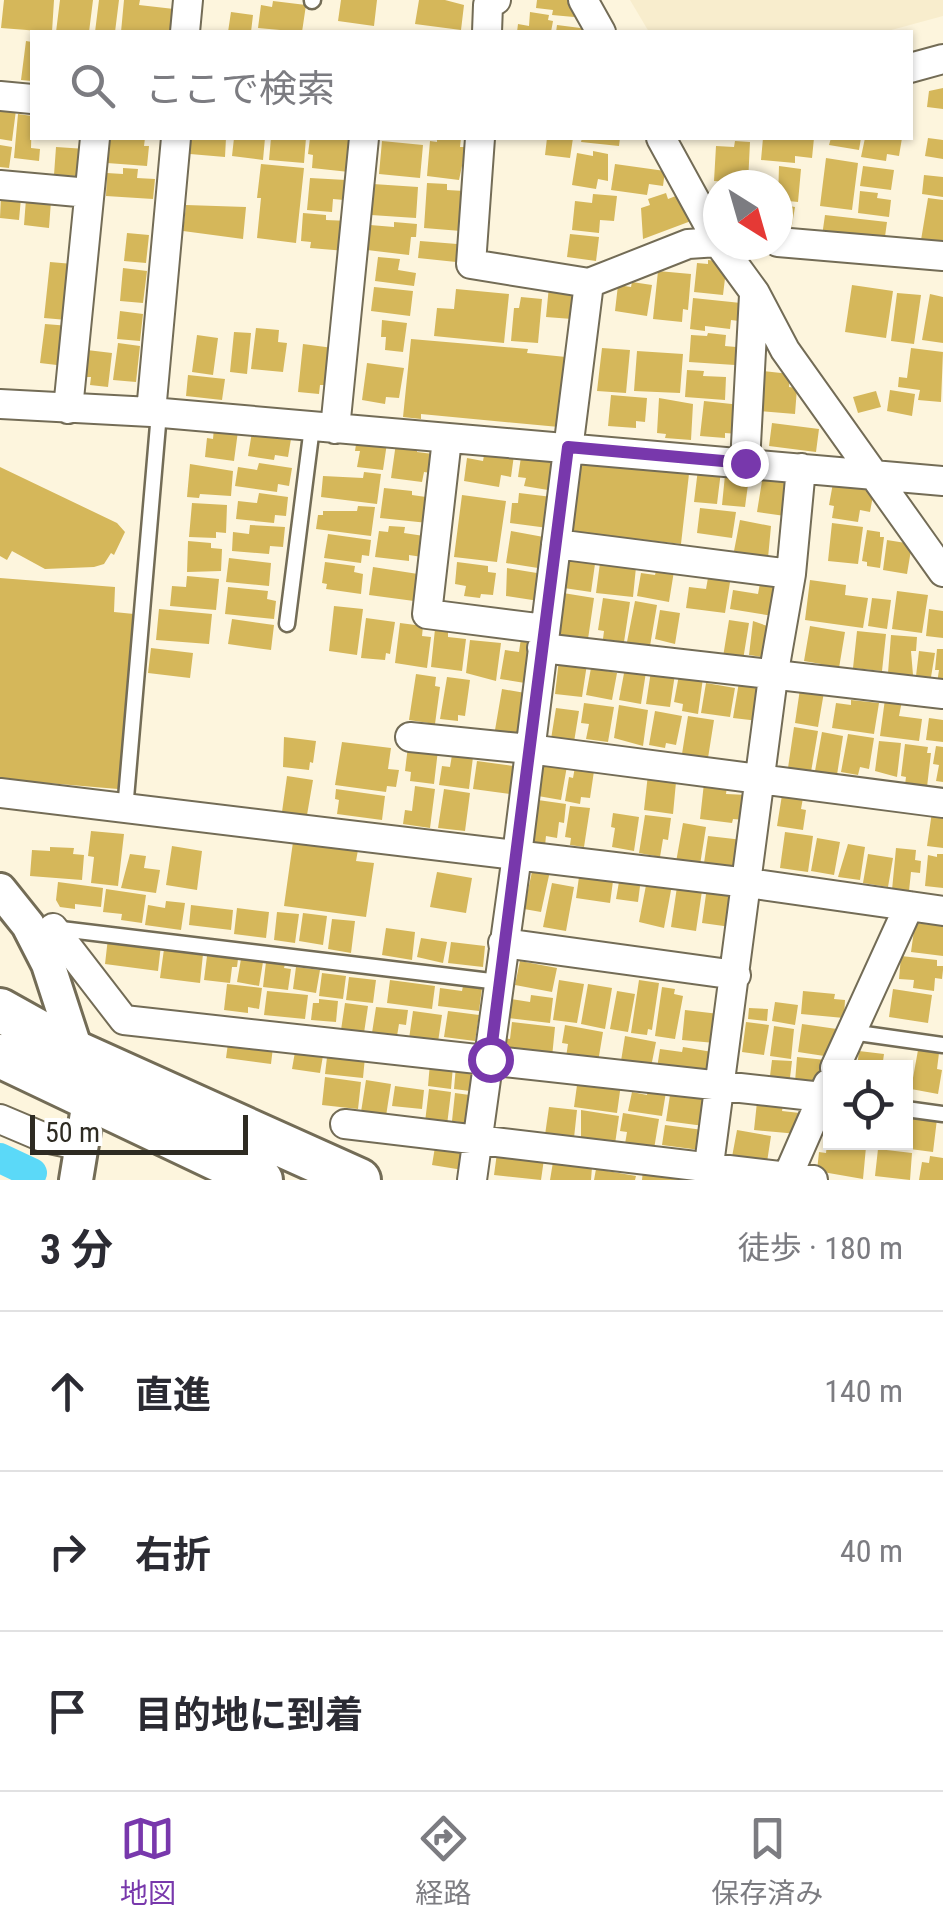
<!DOCTYPE html>
<html lang="ja">
<meta charset="utf-8">
<style>
body{margin:0;font-family:"Roboto Condensed","Noto Sans JP",sans-serif;background:#f2f2f3;color:#2b2b33}
.controls{position:absolute;right:30px;bottom:30px;display:grid;overflow:hidden;border-radius:0px;box-shadow:0 2px 8px #0004}
.controls button{width:90px;height:90px;display:grid;place-items:center;padding:0;border:0;border-bottom:2px solid #e1e1e2;background:#fff;color:#2b2b33;font:50px sans-serif}
.compass{position:absolute;left:703px;top:170px;width:90px;height:90px;border-radius:50%;background:#fff;box-shadow:0 2px 8px #0004;rotate:143deg}
.scale{position:absolute;left:30px;bottom:25px;width:218px;box-sizing:border-box;padding-left:10px;border:5px solid #2e2b22;border-top:0;font-size:28px;line-height:35px;white-space:nowrap;color:#2e2b22;-webkit-text-stroke:8px #fff;paint-order:stroke}
.stop{position:absolute;width:30px;height:30px;margin:-22px;border:8px solid #7838ac;border-radius:50%;background:#fff}
.stop.end{background:#7838ac;border-color:#fff;box-shadow:0 2px 10px #0008}
.list{margin:0;padding:0;list-style:none}
h2{display:flex;justify-content:space-between;align-items:center;height:130px;margin:0;padding:0 40px;font-size:42px}
h2 small{font-size:32px;font-weight:400;color:#7c7c81}
.list li{display:grid;grid-template-columns:65px 1fr auto;gap:30px;align-items:center;box-sizing:border-box;height:160px;padding:0 40px;border-top:2px solid #e1e1e2}
.list b{display:block;font-size:38px;white-space:nowrap}
.list em{font-size:32px;font-style:normal;color:#7c7c81}
.icon{flex:none;width:55px;height:55px;fill:none;stroke:currentColor;stroke-width:2;stroke-linecap:round;stroke-linejoin:round}
.map{position:relative;flex:none;width:943px;height:1180px;overflow:hidden}
.search{position:absolute;background:#fff;box-shadow:0 2px 8px #0004;left:30px;right:30px;top:30px;height:110px;display:flex;align-items:center;gap:25px;box-sizing:border-box;padding:0 35px;border-radius:0px;color:#7c7c81;font-size:38px}
.sheet{height:610px;background:#fff}
nav{display:flex;justify-content:space-around;align-items:center;box-sizing:border-box;height:140px;border-top:2px solid #e1e1e2;background:#fff;font-size:28px;color:#7c7c81}
nav a{display:grid;justify-items:center;gap:5px}
nav .on{color:#7838ac}
.map>svg:first-child{display:block}
.built{fill:#f8edcd}
.lines{fill:none;stroke-linecap:round;stroke-linejoin:round}
.canal{stroke:#5bd9f8;stroke-width:30}
.building{fill:#d5b75a}
.service-casing{stroke:#736c56;stroke-width:19}
.minor-casing{stroke:#736c56;stroke-width:32}
.tertiary-casing{stroke:#736c56;stroke-width:38}
.primary-casing{stroke:#736c56;stroke-width:48}
.service{stroke:#fff;stroke-width:14}
.minor{stroke:#fff;stroke-width:28}
.tertiary{stroke:#fff;stroke-width:32}
.primary{stroke:#fff;stroke-width:42}
.route{stroke:#7838ac;stroke-width:12}
</style>
<div class="map">
<svg width="943" height="1180" viewBox="0 0 943 1180">
<rect width="100%" height="100%" fill="#fdf5dd"/>
<path class="built" d="M630,0H943V16L884,32H649Z"/>
<g class="lines">
<path class="canal" d="M0,1158L32,1173"/>
</g>
<path class="building" d="M4,0H54L52,32L1,28Z
M60,0H93L89,32H56Z
M99,0H119L115,32H95Z
M124,0H140L139,5L174,9L172,32H121Z
M341,0H377L374,26L338,21Z
M419,0H445L464,5L461,30L415,24Z
M537,0H576L574,17L552,15L553,10L536,8Z
M273,1L306,5L302,32L258,28L261,5L272,7Z
M231,12L253,15L251,32H228Z
M530,12L549,15L548,20L553,21L551,32H517L518,24L529,26Z
M557,25L596,30V32H556Z
M26,41L32,42V81L21,80Z
M943,88V109L927,107L929,91Z
M0,108L16,110L12,141L0,139Z
M18,114L32,116L31,148L40,149L39,161L14,158Z
M109,138H145L144,146H149L147,166L107,163Z
M191,138H226L225,157L190,154Z
M234,138H265L263,160L232,156Z
M271,138H306L304,163L269,160Z
M310,138H352L349,172L312,168L313,155L308,154Z
M437,138H461L460,147H466L459,180L427,176L430,141L437,142Z
M547,138H573L570,158L545,155Z
M582,138H620L619,146L581,142Z
M763,138H814L812,158L795,156V163L761,160Z
M831,138H861L859,150L829,145Z
M865,138H902L899,156L887,154L886,161L861,157Z
M928,138L943,140V159L925,156Z
M382,141L423,145L420,178L379,174Z
M735,141L750,142L748,183L714,181L716,146L734,147Z
M0,145L12,147L9,168L0,167Z
M56,147L86,149L84,173L77,172V176L54,175Z
M593,151L608,154V181L598,179L596,189L572,185L577,153L593,156Z
M826,158L858,163L852,210L820,206Z
M261,164L304,168L296,243L257,238L261,198H257Z
M615,164L665,171L663,186L649,184L647,195L611,190Z
M779,166L801,169L798,202L778,200Z
M863,166L894,170L891,190L860,186Z
M123,168L138,169L137,178L155,179L153,199L106,196L107,173L123,174Z
M924,175L943,177V197L922,194Z
M310,178L346,180L344,200L333,199L332,212L307,210Z
M427,183L447,184V190L464,191L461,231L424,228Z
M373,184L418,187L416,218L371,215Z
M860,191L878,193L877,198L891,200L889,217L858,213Z
M666,193L668,199L681,194L691,221L643,239L641,208L650,205L648,199Z
M593,194L617,196L614,221L600,220L599,233L572,230L575,201L592,203Z
M1,196L21,198L19,220L0,218Z
M928,198L943,200V249L920,246Z
M26,199L51,201L49,228L24,225Z
M778,204L795,207L791,231L778,229Z
M186,205L246,207L243,239L183,231Z
M303,213L326,215V220L349,221L346,251L310,248L311,242L301,241Z
M825,215L887,222L884,244L822,236Z
M394,222L417,224L416,237H411L409,255L367,250L370,225L394,227Z
M127,233L149,235L146,263L124,261Z
M570,234L599,237L596,261L567,257Z
M420,241L457,244L456,262L418,258Z
M378,257L400,259L398,270L416,273L414,286L375,281Z
M708,260L727,262L723,295L694,292L697,263L708,264Z
M50,262L73,264L67,320L44,318Z
M123,268L147,271L143,303L120,301Z
M658,271L691,274L688,310L683,309L682,322L653,319Z
M632,282L652,285L647,316L615,311L618,285L631,287Z
M852,285L893,291L886,338L845,332Z
M549,286L574,289L572,319L546,317Z
M374,287L413,291L410,316L371,311Z
M456,289L509,294L504,343L434,336L437,308L454,309Z
M897,293L921,295L914,344L891,341Z
M930,294L943,297V343L922,340Z
M521,297L542,299L538,343L511,341L514,308H519Z
M693,298L741,303L739,321L731,320L730,329L705,326V331L690,329Z
M120,311L143,314L140,341L117,339Z
M382,320L407,323L403,352L385,350L386,337H381Z
M45,324L70,326L65,366L40,363Z
M256,328L279,330L278,342L287,343L283,372L251,369Z
M234,332L251,333L247,374L230,372Z
M708,333L726,335L725,346L736,347L735,365L689,362L691,335L707,336Z
M197,335L218,338L213,375L192,372Z
M411,339L528,349L527,353L566,357L559,427L421,414V419L403,417Z
M118,343L140,346L136,382L113,380Z
M303,344L333,348L331,376L326,375L325,385H320L319,394L298,392Z
M602,348L630,350L626,393L597,391Z
M911,348L943,352L941,402L918,400L920,390L898,387L899,377L907,378Z
M87,350L112,353L108,387L90,385L91,377H85Z
M637,351L683,354L680,393L634,391Z
M367,363L404,368L399,398L386,397L385,404L362,400Z
M687,370L704,371L703,376L726,377L725,400L685,397Z
M763,371L790,374L789,387L797,388L795,414L760,411Z
M188,375L225,379L222,400L186,396Z
M890,390L915,394L912,416L887,411Z
M876,391L881,407L858,413L853,397Z
M611,395L647,398L645,422L636,421V428L608,426Z
M659,398L693,404L691,440L665,438L666,434L657,433Z
M704,401L741,405L738,434L725,433V438L700,436Z
M772,423L819,429L816,452L769,446Z
M214,428L238,431L234,461L205,457L207,438L213,439Z
M252,432L291,439L288,457L275,455L274,460L248,456Z
M357,438L387,443L383,470L357,467L360,451H355Z
M396,443L417,446V452L433,454L431,473L424,472L422,482L391,478Z
M485,450L514,455L511,477L501,475L499,487L464,481L467,458L483,461Z
M521,457L558,463L554,491L524,486L526,478L518,477Z
M576,461L689,474L681,544L567,531Z
M259,463L292,468L289,486L278,484L277,492L235,486L238,467L257,470Z
M190,464L233,471L231,496L200,494L199,498L187,497Z
M0,467L117,523L125,532L114,555L111,553L104,564L94,567L45,569L12,551L7,560L0,556Z
M698,469L721,471L717,504L694,502Z
M364,472L381,474L377,504L321,497L323,476L363,478Z
M725,475L749,477L745,507L722,505Z
M763,475L785,479L783,492L789,493L785,516L757,512Z
M833,483L874,490L870,512L860,510L858,522L832,518L834,506L829,505Z
M384,488L412,491V495L426,497L425,508L430,509L428,523L380,518Z
M259,493L288,497L286,516L275,515L274,523L236,519L238,501L257,503Z
M519,493L552,497L548,528L510,523L512,503H518Z
M462,495L506,501L497,562L454,557Z
M192,503L227,505L226,533L216,532V538L189,537Z
M358,506L375,507L371,536L316,529L318,515H323V511H357Z
M700,508L736,512L732,538L697,533Z
M740,520L771,526L768,558L734,551Z
M832,523L863,527L858,564L828,561Z
M250,525L285,527L283,547L270,546L269,554L232,551L233,532L249,534Z
M389,526L405,527L404,533L424,536L422,557L409,555V561L375,557L379,531L388,532Z
M867,530L880,532V537H884L880,568L867,566V562L862,561Z
M511,531L549,538L547,553L540,552L538,568L506,563Z
M328,534L371,540L369,556L362,555L361,563L324,558Z
M887,540L912,544L907,574L883,570Z
M188,541L211,543V548L222,549L221,571L187,572Z
M569,554L596,557L591,592L564,588Z
M229,558L271,563L269,586L226,582Z
M325,562L355,566L354,572L363,574L361,594L326,589L327,584L322,583Z
M457,562L488,566V572L496,573L493,595L481,594L480,598L464,596L466,586L455,584Z
M600,563L636,567L633,597L596,593Z
M373,567L418,574L414,601L369,595Z
M657,567L674,571L669,602L637,596L641,573L655,575Z
M507,568L543,574L539,601L506,596Z
M709,572L731,576L725,613L686,608L689,587L706,589Z
M187,576L219,579L216,610L170,606L172,586L186,587Z
M0,578L115,587L114,612L134,614L118,789L0,779Z
M761,578L779,581L773,616L730,609L733,590L758,594Z
M810,580L846,585L845,595L868,598L863,628L805,620Z
M228,587L268,591L267,599L276,601L274,619L225,614Z
M897,591L928,595L922,633L892,629Z
M563,593L594,598L588,639L557,634Z
M603,598L630,602L624,642L603,639L604,631L598,630Z
M872,598L891,600L887,629L868,626Z
M635,601L657,605L650,646L627,642Z
M334,606L363,609L357,655L329,651Z
M159,609L212,614L209,644L156,640Z
M929,609L943,611V638L926,636Z
M660,610L680,613L675,644L655,639Z
M366,618L395,622L390,654L386,653L385,660L361,658Z
M232,619L274,625L271,650L228,644Z
M729,620L749,623L743,660L723,657Z
M753,621L773,628L769,658L749,655Z
M400,623L423,626L422,636L431,637L427,668L395,663Z
M810,626L845,632L838,674L819,671L821,664L804,661Z
M435,629L448,631V637L466,639L462,671L431,667Z
M857,631L886,634L882,671L853,668Z
M891,635L917,637L916,651H911L913,675L888,673Z
M521,638L538,641L531,684L500,679L505,650L519,652Z
M470,640L501,643L496,681L466,673Z
M151,648L193,653L190,678L148,673Z
M937,649H943V684L937,683L939,670H935Z
M919,651L935,653L931,677L916,676Z
M559,660L587,664L582,697L555,694Z
M591,668L617,673L612,700L586,695Z
M625,668L646,672L641,704L619,700Z
M651,671L675,674L670,707L646,704Z
M416,674L436,677L435,686L440,687L435,724L409,720Z
M679,675L703,678L698,714L682,711L683,704L674,702Z
M447,677L470,680L465,716L458,715V721L440,719Z
M739,682L765,686L759,721L733,718Z
M706,683L735,688L730,717L701,713Z
M502,689L531,694L524,735L495,730Z
M800,689L824,692L818,727L795,723Z
M885,699L902,701L899,716L922,719L919,741L880,736Z
M851,700L879,703L874,734L832,728L836,703L851,705Z
M584,703L614,707L608,742L586,739L589,724L581,723Z
M619,705L648,710L643,746L614,738Z
M556,708L579,711L574,742L551,739Z
M655,711L682,716L676,745L666,743L665,748L649,745Z
M688,716L714,720L708,758L682,754Z
M929,718L943,720V742L926,740Z
M794,727L818,731L811,772L788,768Z
M822,732L843,736L837,775L815,771Z
M848,734L874,738L869,769L860,767L858,775L841,772Z
M284,737L316,741L313,763L310,762L309,770L283,767Z
M879,741L901,743L897,777L875,771Z
M342,742L391,748L388,769L399,770L396,787L387,786L386,792L335,785Z
M905,744L928,747L927,753H931L927,787L905,785L906,777L901,776Z
M408,746L438,750L434,784L410,781L411,772L405,771Z
M936,746L943,747V782L936,781L939,765L933,764Z
M452,755L473,757L469,789L439,785L442,766L450,767Z
M477,761L520,767L517,795L473,789Z
M543,762L567,766L561,800L538,796Z
M575,767L594,771L590,798L581,797L580,804L565,801L569,777L573,778Z
M648,774L676,782L673,814L644,810Z
M287,776L313,780L307,815L282,812Z
M704,783L727,786L726,794L748,795L745,820L733,819L732,823L700,819Z
M415,786L435,789L430,828L403,824L405,810L412,811Z
M336,789L385,796L382,820L337,814L339,800L335,799Z
M444,789L470,793L465,831L438,828Z
M782,795L803,798L801,809L806,810L803,830L777,826Z
M538,800L566,804L564,823L559,822L557,838L546,836L545,846L532,845Z
M570,806L590,808L584,847L570,845L571,838L565,837Z
M932,812L943,814V848L927,846Z
M613,813L639,817L634,851L612,847L615,828L611,827Z
M645,815L671,818L668,840L663,839L660,857L639,853Z
M683,823L706,827L700,865L676,862Z
M91,831L124,834L118,886L91,883L94,857L88,856Z
M785,832L813,836L808,872L780,868Z
M708,836L743,840L739,867L704,863Z
M817,838L840,842L834,875L811,871Z
M293,842L358,850L356,861L374,863L366,917L284,906Z
M848,844L865,847L860,880L838,877Z
M172,846L202,851L197,890L166,885Z
M50,847L74,848L73,854L84,855L82,880L30,876L32,850L50,851Z
M896,848L916,850L915,860L921,861L920,873L911,872L909,891L892,890Z
M130,854L146,856L144,868L160,870L156,893L121,888Z
M868,854L893,858L888,887L863,883Z
M937,854H943V888L925,886L928,855L937,857Z
M533,867L550,871L541,912L524,909Z
M580,870L614,874L610,903L576,898Z
M437,872L472,878L466,913L430,907Z
M620,876L641,878L638,902L616,899Z
M647,880L672,885L664,928L639,922Z
M58,882L103,888L101,907L75,904V909L60,907L56,900Z
M552,883L574,887L566,931L543,927Z
M677,887L702,891L696,931L671,927Z
M707,887L732,891L731,927L702,923Z
M106,889L146,895L142,923L121,920L122,914L103,912Z
M166,901L185,903L181,930L145,925L148,905L165,908Z
M191,905L233,910L231,930L189,925Z
M237,908L269,912L266,938L234,934Z
M277,912L299,914L295,943L274,940Z
M303,913L327,916L323,945L299,941Z
M332,919L355,921L351,953L328,949Z
M915,923L943,926V956L911,952Z
M386,928L415,932L412,960L382,955Z
M108,938L161,945L158,971L105,964Z
M421,938L447,942L443,963L417,957Z
M451,942L485,946L483,967L448,963Z
M164,949L203,954L200,983L160,978Z
M207,956L238,959L237,967H232L230,983L204,980Z
M901,956L937,960V966H943V970L942,979L935,978L934,991L913,988L914,980L899,979Z
M241,959L263,962L259,986L237,982Z
M520,961L557,968L552,992L515,985Z
M266,962L285,964L284,968L291,969L288,990L263,987Z
M296,967L320,970L316,993L293,989Z
M322,973L346,976L343,999L319,996Z
M349,977L376,980L373,1003L346,1000Z
M390,980L435,986L432,1009L387,1003Z
M559,980L584,984L577,1023L553,1020Z
M639,980L659,983L652,1030L648,1029L647,1035L631,1033Z
M227,984L262,988L259,1009L248,1007V1013L224,1010Z
M588,984L612,988L605,1029L581,1024Z
M463,986L482,988L479,1011L438,1006L440,988L462,991Z
M662,987L675,989L674,994L683,996L675,1039L655,1036Z
M893,989L932,995L928,1023L889,1017Z
M267,991L308,995L305,1019L264,1015Z
M617,991L635,994L628,1032L610,1029Z
M803,991L835,994L834,999L845,1000L844,1018L801,1014Z
M531,995L553,998L550,1023L508,1018L511,999L530,1002Z
M319,999L338,1001L336,1022L311,1020L313,1003H319Z
M775,1002L798,1005L795,1025L772,1021Z
M345,1003L368,1006L364,1033L341,1030Z
M376,1007L408,1010L406,1025L399,1024L397,1036L372,1033Z
M749,1008L768,1009L767,1021L748,1019Z
M685,1010L719,1014L715,1043L682,1040Z
M413,1011L442,1015L438,1042L409,1039Z
M448,1011L479,1015L475,1041L444,1037Z
M512,1022L555,1027L552,1057L502,1051L503,1038L510,1039Z
M746,1022L769,1025L764,1055L742,1052Z
M802,1024L844,1030L831,1057L798,1052Z
M565,1025L603,1032L598,1062L566,1057L568,1044L562,1043Z
M774,1026L794,1029L791,1059L770,1056Z
M229,1036L273,1047L271,1064L226,1058Z
M625,1036L656,1042L651,1067L621,1061Z
M296,1046L324,1050L320,1073L292,1069Z
M683,1047L712,1052L709,1075L657,1068L660,1049L682,1052Z
M328,1049L365,1057L363,1078L325,1074Z
M918,1050L939,1053L937,1069L942,1070L938,1094L911,1089Z
M859,1051L884,1054L882,1068H857Z
M797,1057L826,1060L824,1078L814,1089L795,1082Z
M772,1060L792,1061L789,1086L769,1084Z
M430,1063L453,1066L451,1089L428,1086Z
M456,1066L477,1068L478,1092L454,1089Z
M325,1077L361,1082L358,1109L322,1105Z
M578,1078L621,1084L617,1113L574,1107Z
M366,1080L391,1084L386,1116L361,1112Z
M395,1086L424,1090L422,1109L392,1106Z
M429,1089L451,1092L447,1125L425,1122Z
M648,1089L666,1092L662,1116L628,1111L632,1092L647,1095Z
M455,1093L477,1096L474,1124L452,1121Z
M670,1095L707,1099L704,1126L666,1121Z
M757,1102L783,1105L782,1111L800,1113L798,1134L754,1130Z
M549,1107L577,1110L574,1138L545,1135Z
M581,1110L619,1116L615,1144L581,1139Z
M623,1113L659,1119L654,1149L625,1144L627,1132L620,1131Z
M906,1115L937,1119L933,1152L879,1145L906,1142Z
M665,1125L703,1130L700,1150L662,1145Z
M737,1130L771,1136L767,1162L732,1157Z
M436,1141L466,1147L463,1170L432,1165Z
M827,1143L866,1147L863,1179L817,1171L819,1152L826,1153Z
M878,1149L912,1153L910,1180L875,1176Z
M497,1153L544,1159L541,1180L494,1175Z
M930,1156L943,1158V1180H919L922,1162L929,1163Z
M553,1162L592,1167L591,1180H550Z
M596,1169L636,1176L635,1180H594Z
M643,1170L696,1177V1180H642Z"/>
<g class="lines">
<g class="service-casing">
<path id="service" d="M312,1L313,0
M287,624L312,427
M125,810L159,413
M53,928L499,982
M851,1032L943,1045
M906,1109L943,1114"/>
</g>
<g class="minor-casing">
<path id="minor" d="M583,0L601,32
M185,32L188,0
M487,32L488,5L496,0
M910,68L943,59
M0,96L32,99
M480,138L471,264L589,283L688,244L718,242L661,138
M0,185L89,193
M778,242L943,256
M720,245L755,293L785,350L943,572
M0,404L151,412L943,481
M68,409L95,138
M151,412L176,138
M335,429L364,138
M447,439L427,614L545,629
M745,463L754,295
M556,544L791,574
M542,648L943,694
M410,737L529,749L943,803
M0,793L748,883L943,911
M53,928L124,1020L822,1097
M503,943L736,975
M835,1068L909,906
M0,1119L45,1138L83,1146
M345,1124L813,1180
M472,1180L517,855L589,283
M707,1180L773,677L791,574L801,468
M786,1180L828,1084"/>
</g>
<g class="tertiary-casing">
<path id="tertiary" d="M0,890L28,925L48,964L77,1053L89,1101L76,1180"/>
</g>
<g class="primary-casing">
<path id="primary" d="M0,1010L77,1053L359,1180
M0,1056L261,1180"/>
</g>
<use href="#service" class="service"/>
<use href="#minor" class="minor"/>
<use href="#tertiary" class="tertiary"/>
<use href="#primary" class="primary"/>
</g>
<g class="lines">
<path class="route" d="M490,1059L568,447L745,463"/>
</g>
</svg>
<div class="controls">
<button><svg class="icon" aria-label="locate" viewBox="0 0 24 24"><circle cx="12" cy="12" r="6"/><path d="M12 2v4M12 18v4M2 12h4M18 12h4"/></svg></button>
</div>
<svg class="compass" viewBox="-18 -18 36 36"><path d="M0-13l5 13h-10z" fill="#e53935"/><path d="M0 13l5-13h-10z" fill="#7c7c81"/></svg>
<div class="scale">50 m</div>
<div class="stop" style="left:490px;top:1059px"></div>
<div class="stop end" style="left:745px;top:463px"></div>
<div class="search"><svg class="icon" aria-label="search" viewBox="0 0 24 24"><circle cx="10" cy="10" r="6"/><path d="M15 15l6 6"/></svg>ここで検索</div>
</div>
<section class="sheet">
<h2>3 分<small>徒歩 · 180 m</small></h2>
<ul class="list">
<li><svg class="icon" aria-label="ahead" viewBox="0 0 24 24"><path d="M12 20V5M6 11l6-6 6 6"/></svg><div><b>直進</b></div><em>140 m</em></li>
<li><svg class="icon" aria-label="right" viewBox="0 0 24 24"><path d="M7 20v-9h11M14 6l5 5-5 5"/></svg><div><b>右折</b></div><em>40 m</em></li>
<li><svg class="icon" aria-label="arrive" viewBox="0 0 24 24"><path d="M6 21V4h12l-3 4 3 4H6"/></svg><div><b>目的地に到着</b></div></li>
</ul>
</section>
<nav>
<a class="on"><svg class="icon" aria-label="map" viewBox="0 0 24 24"><path d="M3 6l6-2 6 2 6-2v14l-6 2-6-2-6 2zM9 4v14M15 6v14"/></svg>地図</a>
<a><svg class="icon" aria-label="directions" viewBox="0 0 24 24"><path d="M12 3l9 9-9 9-9-9zM9 14v-3h6M13 9l2 2-2 2"/></svg>経路</a>
<a><svg class="icon" aria-label="saved" viewBox="0 0 24 24"><path d="M7 4h10v16l-5-4-5 4z"/></svg>保存済み</a>
</nav>
